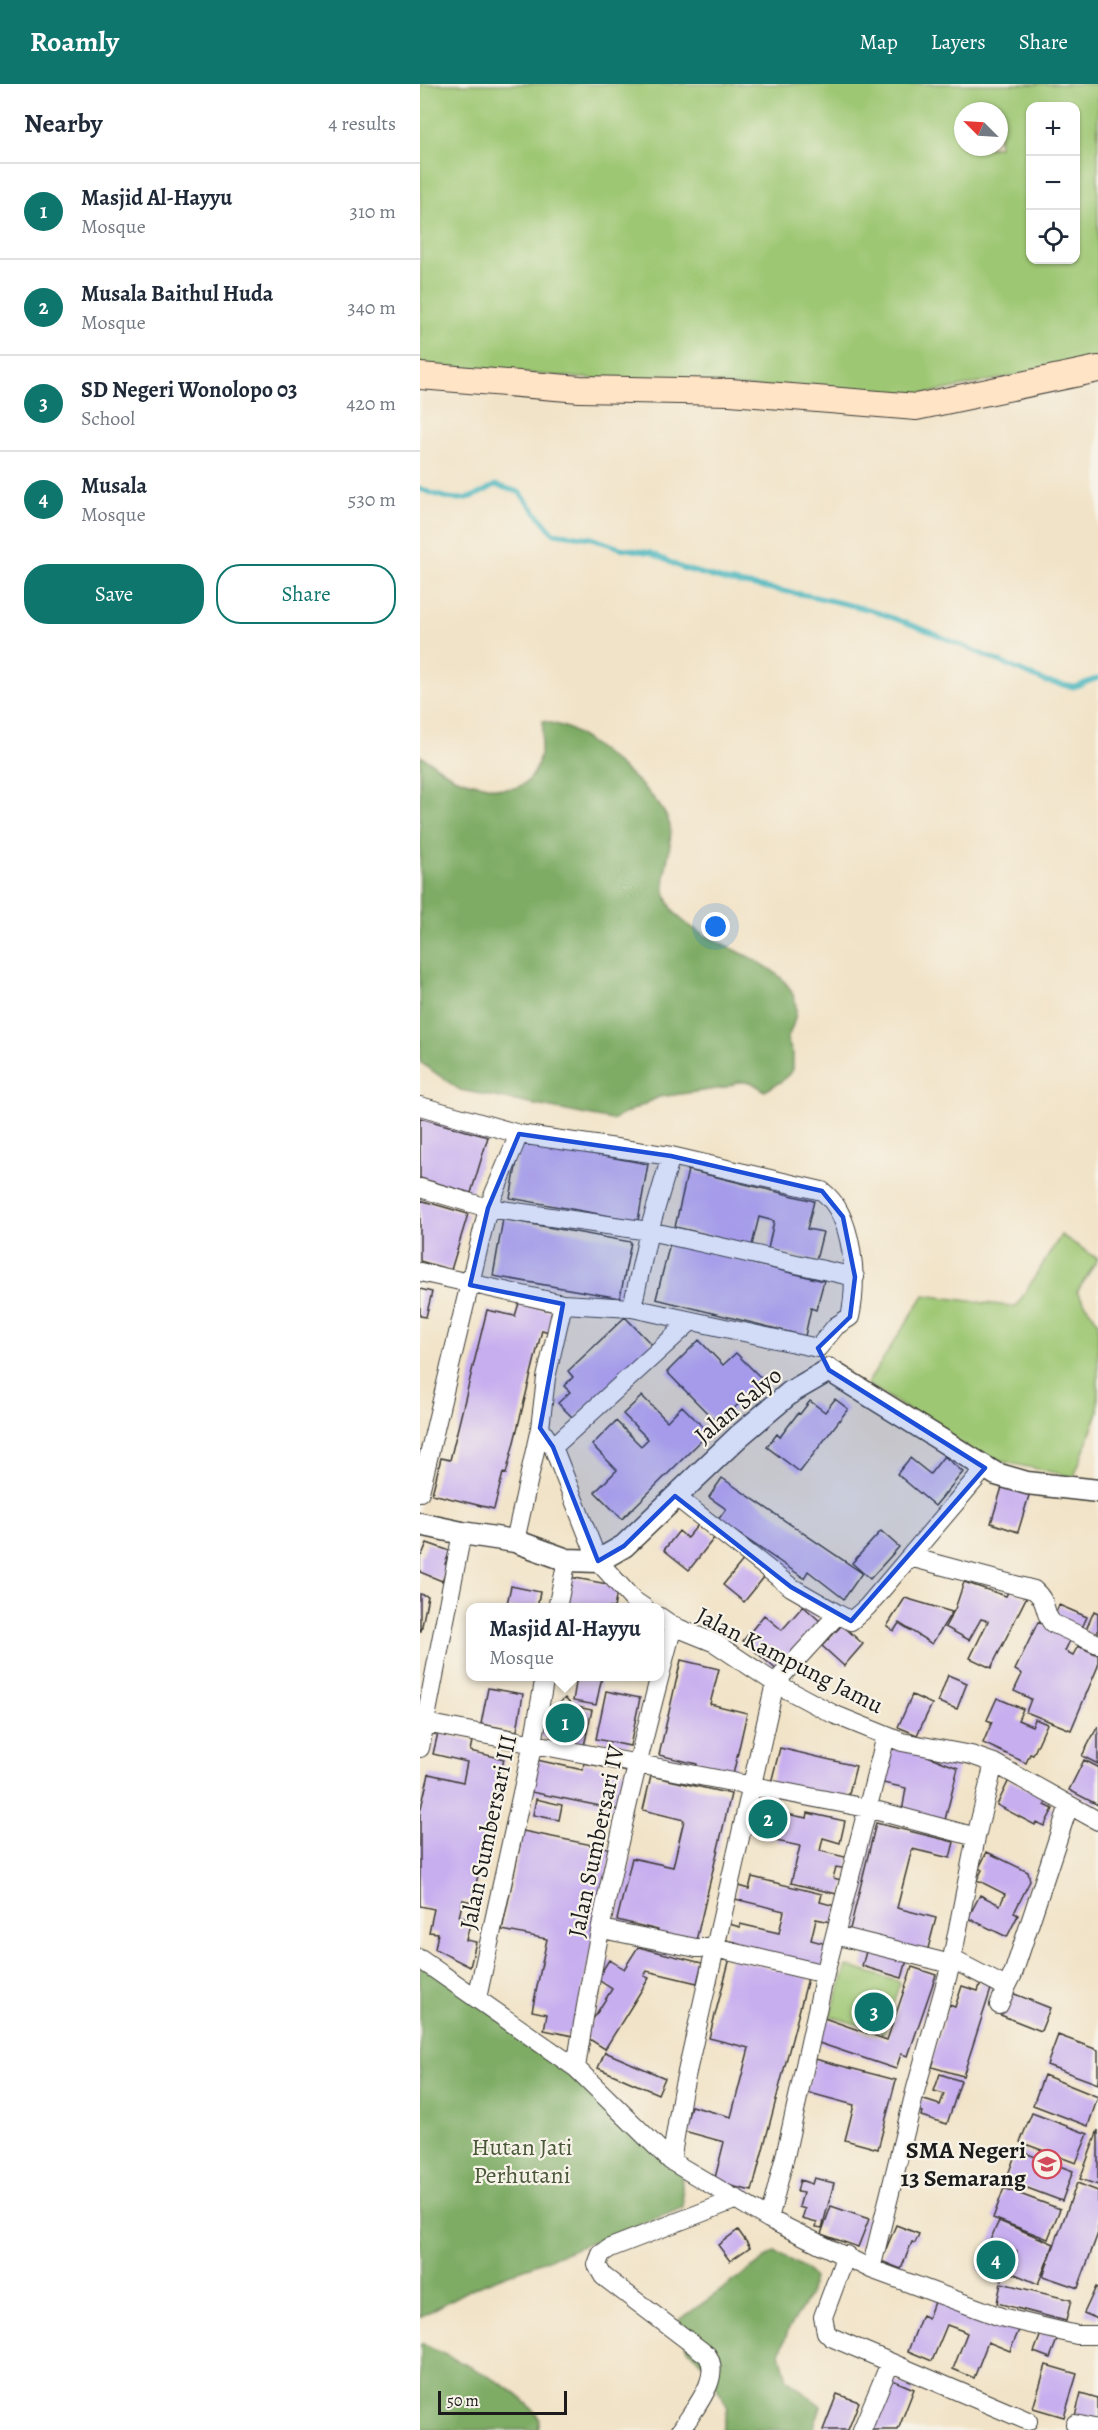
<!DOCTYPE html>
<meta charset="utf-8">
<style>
body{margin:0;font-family:Alegreya,serif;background:#f2f2f3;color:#1f2937}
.controls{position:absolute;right:18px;top:18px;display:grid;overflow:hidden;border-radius:12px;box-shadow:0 2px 4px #0004}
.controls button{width:54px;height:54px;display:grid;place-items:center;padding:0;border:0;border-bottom:2px solid #e0e1e3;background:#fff;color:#1f2937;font:30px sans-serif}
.compass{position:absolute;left:534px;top:18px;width:54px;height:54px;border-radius:50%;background:#fff;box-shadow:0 2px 4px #0004;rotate:294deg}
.scale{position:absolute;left:18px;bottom:15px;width:129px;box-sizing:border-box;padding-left:6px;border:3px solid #1c1c1c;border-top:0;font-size:16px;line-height:21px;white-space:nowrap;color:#1c1c1c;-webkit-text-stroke:4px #f7f3e8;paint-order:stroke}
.you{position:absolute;left:296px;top:843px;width:21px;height:21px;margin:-15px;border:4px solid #fff;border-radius:50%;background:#1a73e8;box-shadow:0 0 0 9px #1a73e833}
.badge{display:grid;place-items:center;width:39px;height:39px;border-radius:50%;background:#0f766e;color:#fff;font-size:20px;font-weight:700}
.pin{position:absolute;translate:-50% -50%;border:3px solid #fff;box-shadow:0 2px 6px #0006}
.popup{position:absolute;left:46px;top:1519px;width:198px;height:78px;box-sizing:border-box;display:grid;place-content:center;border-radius:12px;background:#fff;filter:drop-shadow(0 2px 4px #0005);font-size:20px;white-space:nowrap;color:#747a83}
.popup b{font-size:22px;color:#1f2937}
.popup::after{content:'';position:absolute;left:50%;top:100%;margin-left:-12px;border:12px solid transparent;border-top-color:#fff}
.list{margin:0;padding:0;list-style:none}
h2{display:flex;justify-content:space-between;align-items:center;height:78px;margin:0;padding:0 24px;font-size:26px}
h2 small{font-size:20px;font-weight:400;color:#747a83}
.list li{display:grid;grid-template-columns:39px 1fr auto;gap:18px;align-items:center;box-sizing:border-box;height:96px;padding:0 24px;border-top:2px solid #e0e1e3}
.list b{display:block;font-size:22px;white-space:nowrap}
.list p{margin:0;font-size:20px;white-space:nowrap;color:#747a83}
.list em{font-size:20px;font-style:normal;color:#747a83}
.actions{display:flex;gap:12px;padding:18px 24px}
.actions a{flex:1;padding:14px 0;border:2px solid #0f766e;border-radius:24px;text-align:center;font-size:21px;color:#0f766e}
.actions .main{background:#0f766e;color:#fff}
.icon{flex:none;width:33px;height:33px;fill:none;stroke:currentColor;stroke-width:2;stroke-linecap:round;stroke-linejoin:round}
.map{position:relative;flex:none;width:678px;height:2346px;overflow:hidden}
header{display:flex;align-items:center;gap:36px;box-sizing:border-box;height:84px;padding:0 30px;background:#0f766e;color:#fff}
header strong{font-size:28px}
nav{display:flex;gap:33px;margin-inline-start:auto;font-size:21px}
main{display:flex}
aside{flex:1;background:#fff}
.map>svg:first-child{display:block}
.green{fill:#9ec773;stroke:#5d7248;stroke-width:1.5;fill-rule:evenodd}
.forest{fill:#7eac65;stroke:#4d6440;stroke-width:1.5}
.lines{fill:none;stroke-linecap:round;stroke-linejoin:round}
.stream{stroke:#46b5be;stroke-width:5}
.building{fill:#c7aeef}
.minor-casing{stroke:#3c3a36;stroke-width:20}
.tertiary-casing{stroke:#3c3a36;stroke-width:25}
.secondary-casing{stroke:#3c3a36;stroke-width:28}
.minor{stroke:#fff;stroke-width:18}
.tertiary{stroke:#fff;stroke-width:22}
.secondary{stroke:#ffe4c6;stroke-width:26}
.marked{fill:#1d4ed8;fill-opacity:0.2;stroke:#1d4ed8;stroke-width:4.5;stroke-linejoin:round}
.labels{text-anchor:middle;stroke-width:4.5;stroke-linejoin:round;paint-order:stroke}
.street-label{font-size:24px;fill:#1c1c1c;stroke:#f7f3e8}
.park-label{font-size:24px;fill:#4a583a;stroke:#f7f3e8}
.poi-label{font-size:24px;font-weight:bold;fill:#1c1c1c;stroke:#f7f3e8;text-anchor:end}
</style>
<header>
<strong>Roamly</strong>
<nav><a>Map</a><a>Layers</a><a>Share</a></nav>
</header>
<main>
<aside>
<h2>Nearby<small>4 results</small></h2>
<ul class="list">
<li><span class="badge">1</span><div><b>Masjid Al-Hayyu</b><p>Mosque</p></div><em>310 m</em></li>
<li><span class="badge">2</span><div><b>Musala Baithul Huda</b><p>Mosque</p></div><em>340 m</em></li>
<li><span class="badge">3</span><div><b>SD Negeri Wonolopo 03</b><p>School</p></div><em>420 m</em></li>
<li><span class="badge">4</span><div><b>Musala</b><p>Mosque</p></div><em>530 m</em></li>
</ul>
<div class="actions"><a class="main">Save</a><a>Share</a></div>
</aside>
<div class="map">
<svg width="678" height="2346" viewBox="0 0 678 2346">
<rect width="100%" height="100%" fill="#f7f3e8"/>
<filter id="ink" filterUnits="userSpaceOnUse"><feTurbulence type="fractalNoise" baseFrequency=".0167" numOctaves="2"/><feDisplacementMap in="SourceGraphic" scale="12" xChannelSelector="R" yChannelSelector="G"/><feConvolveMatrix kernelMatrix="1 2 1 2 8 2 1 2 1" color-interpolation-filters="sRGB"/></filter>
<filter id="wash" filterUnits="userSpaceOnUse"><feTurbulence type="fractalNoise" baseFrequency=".008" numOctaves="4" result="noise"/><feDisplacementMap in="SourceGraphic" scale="24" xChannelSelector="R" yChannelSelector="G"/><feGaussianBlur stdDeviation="1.35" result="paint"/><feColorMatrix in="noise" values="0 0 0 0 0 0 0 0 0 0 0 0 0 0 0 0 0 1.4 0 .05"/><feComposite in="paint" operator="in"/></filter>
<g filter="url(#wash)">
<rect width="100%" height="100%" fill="#f1e3c7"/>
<path class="green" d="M0,0H678V275L495,312L160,294L0,281ZM610,22H656V176H610ZM543,27H579V63H543Z
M641,1151L678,1175L657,1208L678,1238V1328L654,1393L562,1373L447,1300L504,1211L596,1223Z
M427,1882L480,1898L464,1949L410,1932Z"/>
<path class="forest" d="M123,637C131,639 142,641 149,645C175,659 244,713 250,742C255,774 231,799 256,830C285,864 375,875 376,925C377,935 370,947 367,956L373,970V986L362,997L345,1007L331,998H318L304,1004L239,1013L192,1036L40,1006L0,978V672C12,677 21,686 32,692C41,697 53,699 63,701C116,717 122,680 123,637Z
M0,1867L33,1884L261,2079L263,2124L57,2202L0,2233Z
M355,2168L386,2185L393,2194L389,2213L369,2244L360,2269L367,2295L401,2322L393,2346H302L308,2324L285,2282L266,2262L259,2236Z
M0,2259C37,2277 99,2300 120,2336L118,2346H0Z"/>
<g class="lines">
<path class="stream" d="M0,405C33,417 44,421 75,401L99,408L133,449L172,454L200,464L231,469L262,484L307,497L391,512L451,526L508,547L627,598L654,603L678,594"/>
</g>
<g id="blocks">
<path class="building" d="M0,1034L68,1053L51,1109L0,1094Z
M101,1057L228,1080L218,1137L90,1114Z
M268,1086L394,1117L387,1145L403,1148L396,1176L348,1165L354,1137L339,1133L332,1161L255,1143Z
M0,1116L48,1130L31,1186L0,1177Z
M83,1135L211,1158L200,1214L73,1192Z
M250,1159L404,1197L396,1226L391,1224L385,1252L236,1215Z
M0,1205L12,1208L6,1233L0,1232Z
M99,1219L135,1228L129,1248L122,1246L86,1390L83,1389L74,1425L12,1410L21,1374L30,1376L67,1226L95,1232Z
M205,1233L232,1261L154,1335L138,1319L150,1308L144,1302L153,1293L148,1287Z
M279,1256L303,1281L316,1269L343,1296L298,1340L247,1288Z
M222,1312L247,1337L262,1322L289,1349L202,1435L175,1408L197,1386L172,1361L196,1337L221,1362L228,1355L203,1330Z
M415,1315L428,1325L380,1388L347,1363L357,1350L360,1353L378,1329L380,1330L390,1317L405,1328Z
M524,1372L543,1388L515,1422L477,1390L490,1374L510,1390Z
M302,1394L442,1489L424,1515L388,1487L384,1494L298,1436L306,1425L289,1413Z
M583,1400L610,1408L598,1448L571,1439Z
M278,1441L294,1454L269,1486L244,1466L259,1447L267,1454Z
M461,1447L479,1463L450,1495L432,1479Z
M7,1459L30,1467L25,1480L28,1481L22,1497L0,1488V1471H2Z
M324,1475L345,1492L324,1518L303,1501Z
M150,1493L198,1502L194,1524H144Z
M544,1498L586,1512L589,1506L606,1514L571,1584L550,1574L568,1537L561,1535L549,1556L525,1543L535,1525Z
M91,1502L120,1508L117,1524H86Z
M0,1510L8,1512L1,1547H0Z
M485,1514L532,1528L512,1560L479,1539L474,1547L467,1542Z
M639,1521L667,1533L660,1548L633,1536Z
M383,1522L401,1538L358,1587L323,1557L344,1531L362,1546Z
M674,1527L678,1529V1553L665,1548Z
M618,1538L651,1554L645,1567L653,1571L658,1562L678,1571V1582L651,1646L606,1628L611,1615L594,1607L602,1590L595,1586Z
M422,1541L443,1560L424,1582L402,1562Z
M261,1576L299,1585L290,1620L327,1629L312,1695L275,1687L277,1680L239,1671Z
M528,1591L547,1599L537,1625L518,1618Z
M157,1593H182L176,1621L153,1617Z
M68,1604L103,1610L97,1647L61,1640Z
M186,1607L220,1614L210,1662L176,1655Z
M492,1611L512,1620L497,1651L478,1643Z
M145,1614L152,1622L172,1626L164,1662L120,1653V1638Z
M577,1614L603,1625L598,1636L612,1642L615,1635L627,1640L613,1671L610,1670L606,1679L563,1659L572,1638L567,1636Z
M678,1642V1680L662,1672Z
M18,1649L52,1657L50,1667L84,1675L52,1818L43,1816L39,1833L51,1836L46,1856L56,1858L50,1883L15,1865L18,1849L9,1848L14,1825L0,1822V1728L9,1690L43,1698L47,1678L13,1670Z
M472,1663L505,1671L538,1684L524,1740L482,1728L486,1704L463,1699Z
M360,1664L436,1682L427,1717L351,1699Z
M117,1676L163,1686L164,1679L208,1688L200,1726L111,1708Z
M664,1676L678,1683V1721L649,1706Z
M231,1692L311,1710L275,1861L237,1852L238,1846L197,1836L212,1774L253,1783L256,1770L264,1736L223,1726Z
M589,1696L627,1715L625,1721L633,1725L624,1742L616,1738L615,1741L577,1721Z
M116,1715L142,1721L139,1736L113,1731Z
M344,1715L366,1727V1730L387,1734L388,1729L425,1737L420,1759L403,1754L400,1767L429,1774L427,1785L416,1783L413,1794L425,1797L421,1811L371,1799L380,1762L356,1757L360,1741L351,1756L329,1744Z
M456,1739L534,1758L530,1774L492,1765L477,1824L516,1834L506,1872L428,1853Z
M103,1747L192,1765L153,1952L124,1946L127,1930L112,1927L127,1855L82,1846Z
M567,1768L608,1788L610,1797L594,1829L598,1831L587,1853L548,1834L560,1811L580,1821L585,1810L557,1796L562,1786L559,1784Z
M332,1793L402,1810L400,1818L419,1823L415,1839L396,1835L391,1856L410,1861L403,1887L314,1866L316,1858L306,1856L309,1840L320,1843V1840L359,1849L364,1827L315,1815L318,1802L329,1805Z
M218,1863L282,1879L277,1899L227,1887L224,1892L229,1894L185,1965L163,1951L192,1905L177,1895L189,1876L204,1885Z
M447,1864L487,1876L482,1894L442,1882Z
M310,1874L388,1894L332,2107L294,2098L304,2058L264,2047L271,2022L311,2033L329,1964L289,1954Z
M492,1883L516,1891L488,1972L481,1970L476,1985L396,1958L404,1934L467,1956Z
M561,1898L572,1902L543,1992L512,1983L514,1977H511L529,1921L535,1923L542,1902L558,1907Z
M587,1907L630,1924L621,1947L578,1930Z
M638,1951L678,1966V2000L627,1981Z
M185,1968L245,1994L238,2010L178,1984Z
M395,1975L476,1996L458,2065L425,2056L434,2021L386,2008Z
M520,1990L541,1997L527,2040L501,2032L502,2028L497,2026L501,2015L520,2021L524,2010L514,2007Z
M624,1991L678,2013L668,2042L613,2021Z
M612,2029L668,2050L656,2079L600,2058Z
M678,2046V2101L660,2095Z
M597,2066L653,2087L642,2117L586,2096Z
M394,2094L414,2099L402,2144L396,2143L397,2139L382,2135L385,2125L379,2123L383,2109L377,2108L380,2096L392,2100Z
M657,2099L678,2107V2149L658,2204L623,2192Z
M584,2104L640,2125L628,2155L573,2134Z
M411,2122L449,2135L438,2163L401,2150Z
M579,2137L634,2160L618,2200L588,2187L597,2167L570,2156Z
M476,2141L499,2150L495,2159L492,2158L481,2185L461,2177Z
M318,2146L330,2163L310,2177L298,2161Z
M569,2157L595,2168L582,2196L557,2185Z
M581,2199L651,2216L646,2237L577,2219Z
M676,2203L678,2204V2235L664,2229Z
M516,2213L599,2246L590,2267L568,2258L554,2294L533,2285L547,2249L543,2247L527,2241L512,2277L488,2267L502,2231L508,2234Z
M622,2247L638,2253L630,2274L614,2268Z
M626,2281L657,2290L644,2333L613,2324Z
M470,2295L494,2305L478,2346H450Z
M661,2309L678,2314V2338L655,2332Z
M417,2310L439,2318L428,2346H403Z"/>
</g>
</g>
<g filter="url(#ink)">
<use href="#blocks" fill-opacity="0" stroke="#3c3a36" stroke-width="1.5"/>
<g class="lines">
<g class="minor-casing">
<path id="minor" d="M0,1022L99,1050L251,1072L402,1107C434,1131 438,1197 430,1233L416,1242L398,1264
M0,1104L68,1124L229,1147L435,1193
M0,1188L143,1220L212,1224L398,1264
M212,1224L229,1147L251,1072
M120,1344L133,1363L178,1477L213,1516L225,1524
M133,1363L271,1237
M0,1408L68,1124L99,1050
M255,1412L371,1503L418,1530
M95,1457L120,1344L126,1294L143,1220
M490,1473L614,1506C629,1519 622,1526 632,1539L678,1560
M137,1524L147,1476
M240,1533L253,1542L295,1559L355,1599L413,1630L482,1658L551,1671L574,1679L678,1737
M0,1638L447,1724L556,1753
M0,1664L42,1449
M182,1845L276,1864H295L405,1890
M415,1851L531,1880
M0,1875L156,1984L251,2077L349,2135L451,2185L581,2233L657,2251H678
M532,1875L584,1902L585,1907L579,1921
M586,1904L593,1890L649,1721
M57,1914L113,1659L125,1592
M156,1984C178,1835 214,1688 253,1542
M251,2077L262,2010L355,1599L418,1530L431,1537L447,1523L565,1384
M349,2135L366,2068L405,1890L466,1652
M426,2171L403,2233L406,2248L411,2253L608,2337
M451,2185L496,2004L531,1880L556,1753L574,1679
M655,2340L678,2345
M261,2346C273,2326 303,2293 287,2271L183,2192L177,2181L181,2170L190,2164L317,2115
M442,2346L470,2279"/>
</g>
<g class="tertiary-casing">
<path id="tertiary" d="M0,1440L42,1449L95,1457L147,1476L178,1477L204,1462L319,1352L371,1308L409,1286L576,1390L607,1399L678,1407"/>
</g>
<g class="secondary-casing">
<path id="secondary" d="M0,292L160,305L310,308L496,323L678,285"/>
</g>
<use href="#minor" class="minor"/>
<use href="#tertiary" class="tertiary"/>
<use href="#secondary" class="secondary"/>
</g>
</g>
<path class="marked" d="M99,1050L251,1072L402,1107L423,1133L435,1193L430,1233L398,1264L409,1286L565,1384L431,1537L371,1503L255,1412L204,1462L178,1477L133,1363L120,1344L143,1220L50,1201L68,1124Z"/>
<defs>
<g id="school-ring" transform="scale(1.5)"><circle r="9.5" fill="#f7f3e8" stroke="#d1495b" stroke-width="1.5"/><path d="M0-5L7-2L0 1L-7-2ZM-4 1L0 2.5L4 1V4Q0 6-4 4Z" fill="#d1495b"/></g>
</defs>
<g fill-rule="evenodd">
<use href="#school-ring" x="627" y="2080"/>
</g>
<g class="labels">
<g class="street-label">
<text transform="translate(318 1321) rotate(-40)" y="8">Jalan Salyo</text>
<text transform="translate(370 1576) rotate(27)" y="8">Jalan Kampung Jamu</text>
<text transform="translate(68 1748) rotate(-78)" y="8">Jalan Sumbersari III</text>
<text transform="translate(176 1757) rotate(-78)" y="8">Jalan Sumbersari IV</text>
</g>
<g class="park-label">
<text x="102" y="2071">Hutan Jati<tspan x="102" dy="28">Perhutani</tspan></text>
</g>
<g class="poi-label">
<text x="606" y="2074">SMA Negeri<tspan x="606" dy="28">13 Semarang</tspan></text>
</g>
</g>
</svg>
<div class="controls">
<button>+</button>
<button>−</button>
<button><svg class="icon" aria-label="locate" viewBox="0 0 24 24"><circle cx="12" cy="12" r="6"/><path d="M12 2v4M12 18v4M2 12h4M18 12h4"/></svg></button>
</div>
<svg class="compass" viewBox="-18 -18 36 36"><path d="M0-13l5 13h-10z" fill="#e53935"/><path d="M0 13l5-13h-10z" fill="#747a83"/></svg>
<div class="scale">50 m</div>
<div class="you"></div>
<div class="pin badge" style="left:145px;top:1639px">1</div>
<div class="popup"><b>Masjid Al-Hayyu</b>Mosque</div>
<div class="pin badge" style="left:348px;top:1735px">2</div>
<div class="pin badge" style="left:454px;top:1928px">3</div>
<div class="pin badge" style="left:576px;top:2176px">4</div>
</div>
</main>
